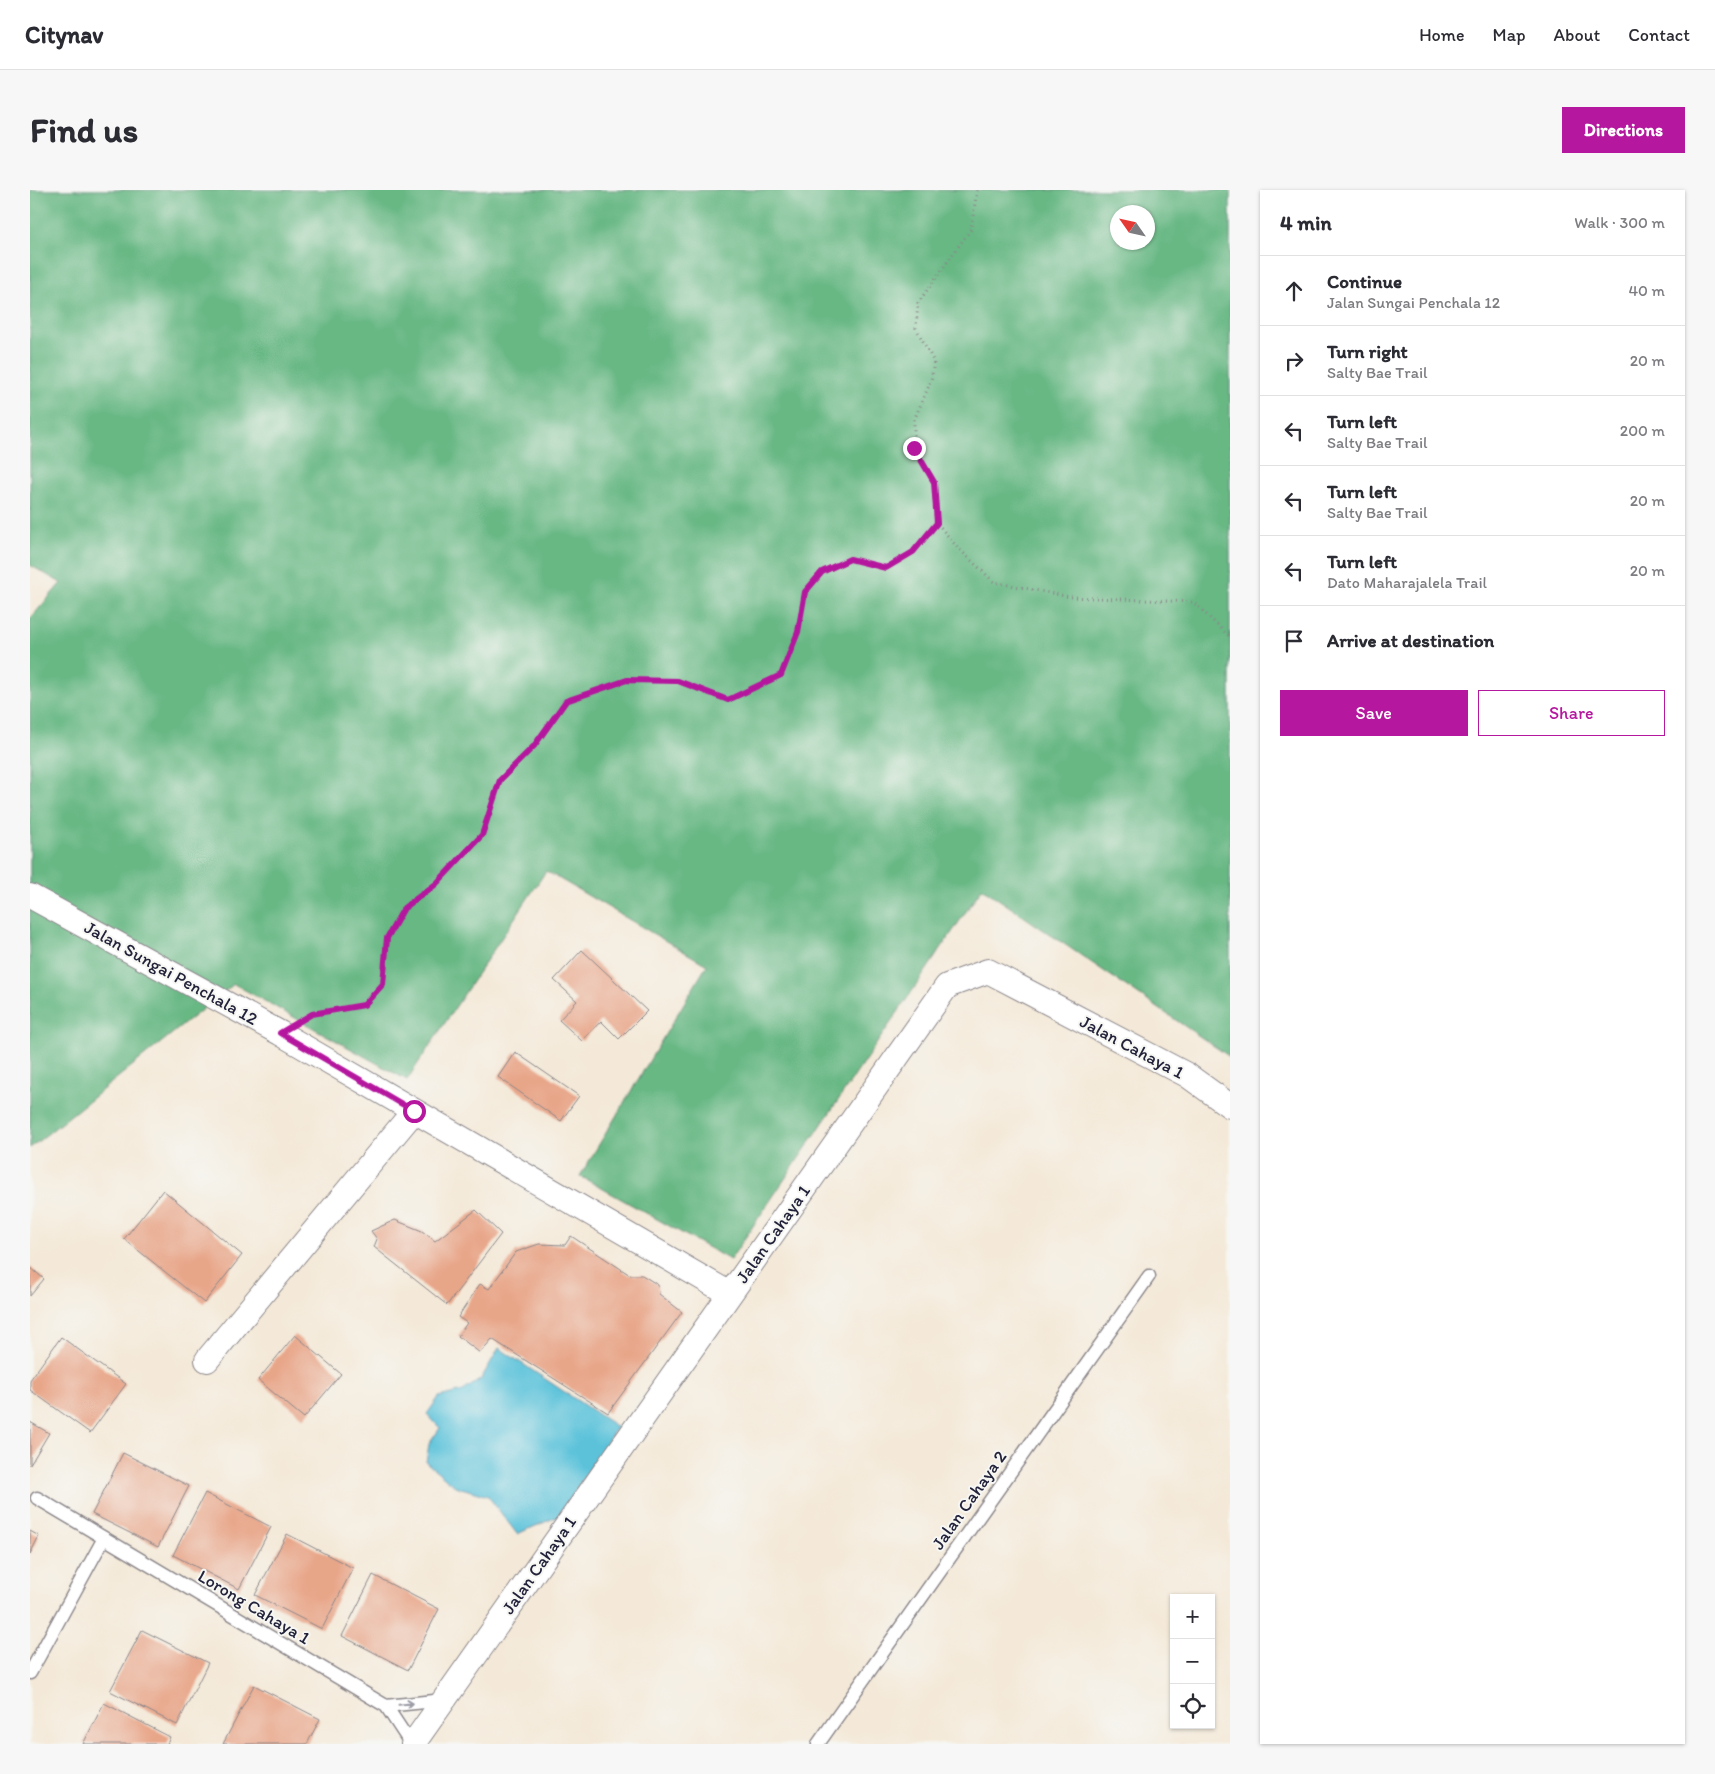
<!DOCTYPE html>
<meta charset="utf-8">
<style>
body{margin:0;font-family:Itim,sans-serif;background:#f7f7f7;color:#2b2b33}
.controls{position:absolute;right:15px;bottom:15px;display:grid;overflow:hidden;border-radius:0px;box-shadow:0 1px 4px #0004}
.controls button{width:45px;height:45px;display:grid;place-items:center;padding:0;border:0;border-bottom:1px solid #e1e1e2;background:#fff;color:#2b2b33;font:25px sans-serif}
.compass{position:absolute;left:1080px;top:15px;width:45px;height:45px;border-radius:50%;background:#fff;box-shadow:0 1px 4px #0004;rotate:304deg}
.stop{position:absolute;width:15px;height:15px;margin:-11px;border:4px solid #b5179e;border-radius:50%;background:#fff}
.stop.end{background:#b5179e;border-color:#fff;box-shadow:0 1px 5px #0008}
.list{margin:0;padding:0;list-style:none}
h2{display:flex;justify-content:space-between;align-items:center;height:65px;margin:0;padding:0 20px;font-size:21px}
h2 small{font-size:16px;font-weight:400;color:#7c7c81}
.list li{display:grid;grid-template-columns:32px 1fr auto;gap:15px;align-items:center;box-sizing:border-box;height:70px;padding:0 20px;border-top:1px solid #e1e1e2}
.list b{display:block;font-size:19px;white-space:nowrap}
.list p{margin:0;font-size:16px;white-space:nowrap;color:#7c7c81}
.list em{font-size:16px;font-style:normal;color:#7c7c81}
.actions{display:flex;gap:10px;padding:15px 20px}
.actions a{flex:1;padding:11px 0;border:1px solid #b5179e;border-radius:0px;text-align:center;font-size:18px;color:#b5179e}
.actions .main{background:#b5179e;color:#fff}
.icon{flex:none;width:28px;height:28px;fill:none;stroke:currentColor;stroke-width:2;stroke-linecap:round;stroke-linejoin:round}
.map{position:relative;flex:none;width:1200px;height:1554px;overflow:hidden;border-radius:0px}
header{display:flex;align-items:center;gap:30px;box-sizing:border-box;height:70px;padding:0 25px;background:#fff;border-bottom:1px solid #e1e1e2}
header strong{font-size:24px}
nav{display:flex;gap:28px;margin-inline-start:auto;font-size:18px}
.intro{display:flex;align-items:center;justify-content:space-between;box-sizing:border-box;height:120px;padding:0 30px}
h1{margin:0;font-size:35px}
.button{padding:12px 22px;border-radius:0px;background:#b5179e;color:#fff;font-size:18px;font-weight:700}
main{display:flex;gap:30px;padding:0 30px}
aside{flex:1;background:#fff;border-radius:0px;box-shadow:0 1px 4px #0004}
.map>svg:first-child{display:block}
.forest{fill:#67b884;stroke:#446d60;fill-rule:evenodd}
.water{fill:#5cc2da;stroke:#3f728a}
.building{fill:#e8a689}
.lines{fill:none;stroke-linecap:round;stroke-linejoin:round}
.lane-casing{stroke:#8b868a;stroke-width:15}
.street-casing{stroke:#8b868a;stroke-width:26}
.path{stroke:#8b868a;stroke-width:3;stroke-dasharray:1 4;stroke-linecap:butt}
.lane{stroke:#fff;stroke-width:12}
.street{stroke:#fff;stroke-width:24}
.oneway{stroke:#9c9ca7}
.route{stroke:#b5179e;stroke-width:6}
.labels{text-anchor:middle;stroke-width:4;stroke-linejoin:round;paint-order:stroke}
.street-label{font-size:18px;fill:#22223b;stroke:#f6f6f2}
</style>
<header>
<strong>Citynav</strong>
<nav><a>Home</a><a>Map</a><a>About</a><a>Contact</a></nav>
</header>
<div class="intro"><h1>Find us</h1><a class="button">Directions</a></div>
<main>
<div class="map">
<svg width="1200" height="1554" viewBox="0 0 1200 1554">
<rect width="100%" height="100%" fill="#f6f6f2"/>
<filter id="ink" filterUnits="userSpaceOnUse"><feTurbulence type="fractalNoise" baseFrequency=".02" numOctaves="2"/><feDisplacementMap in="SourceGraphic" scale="10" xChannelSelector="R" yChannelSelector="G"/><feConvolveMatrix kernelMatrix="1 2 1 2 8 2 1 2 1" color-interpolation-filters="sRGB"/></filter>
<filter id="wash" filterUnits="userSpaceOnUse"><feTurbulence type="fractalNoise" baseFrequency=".0096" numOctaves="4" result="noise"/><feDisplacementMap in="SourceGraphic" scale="20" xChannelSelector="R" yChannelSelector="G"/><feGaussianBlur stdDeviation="1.12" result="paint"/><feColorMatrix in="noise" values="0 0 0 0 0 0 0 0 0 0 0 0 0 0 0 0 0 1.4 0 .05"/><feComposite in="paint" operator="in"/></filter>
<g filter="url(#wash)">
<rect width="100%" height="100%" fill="#f4e9d8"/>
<path class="forest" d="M0,0H1200V867L952,698L700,1070L550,986L677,775L516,681L377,890L204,794L0,958V429L31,393L0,375ZM1088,22H1118V52H1088Z"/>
<path class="water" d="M469,1158L587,1237L529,1326L487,1344L458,1306L425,1296L396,1272L399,1254L410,1238L397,1224L409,1207L433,1201L451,1189Z"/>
<g id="blocks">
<path class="building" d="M552,760L617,821L589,849L571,831L552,851L529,830L547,811L524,790Z
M485,862L549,906L531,931L468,887Z
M133,1000L212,1065L174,1113L94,1049Z
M446,1020L471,1044L417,1115L344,1057L347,1049L341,1041L365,1030L392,1041L405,1051Z
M541,1046L600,1085H612L628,1095L629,1104L652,1122L578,1223L462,1149L450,1163L428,1146L437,1133L428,1127L450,1094L459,1099L486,1062L509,1054L535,1055Z
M0,1077L14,1089L0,1106Z
M265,1145L311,1184L274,1228L228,1190Z
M31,1147L96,1194L60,1243L0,1200V1190Z
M0,1232L19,1243L0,1275Z
M93,1263L159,1296L128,1357L62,1324Z
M175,1303L241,1337L209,1399L143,1365Z
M0,1341L9,1346L0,1364Z
M257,1344L323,1378L292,1439L225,1405Z
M343,1385L409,1419L378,1480L312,1446Z
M112,1440L178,1473L147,1535L80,1501Z
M224,1495L290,1529L277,1554H193Z
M74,1513L140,1547L137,1554H53Z"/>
</g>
</g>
<g filter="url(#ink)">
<use href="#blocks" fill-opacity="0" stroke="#8b868a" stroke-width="1"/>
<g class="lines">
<g class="lane-casing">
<path id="lane" d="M7,1308L356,1516
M0,1483L74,1348
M381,1554L356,1516L414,1510
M788,1554L1119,1086"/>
</g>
<g class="street-casing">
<path id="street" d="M0,706L250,843L700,1104
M177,1170L384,921
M383,1554L917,796L958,781L1157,885L1200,916"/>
</g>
<path class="path" d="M947,0L941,39L888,113L886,138L904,172L901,191L884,230V258L904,292L907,333L927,357L964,392L1040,407L1163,412L1200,447
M275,829L282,824L334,815L353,794L357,748L374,718L406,694L451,645L470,590L504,556L535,511L597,490L648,491L698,509L751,485L768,441L775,402L791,382L820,369L856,378L883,362L907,333"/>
<use href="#lane" class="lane"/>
<use href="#street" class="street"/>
</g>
<defs><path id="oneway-shaft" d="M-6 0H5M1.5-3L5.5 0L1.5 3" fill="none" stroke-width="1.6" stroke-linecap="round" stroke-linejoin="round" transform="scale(1.25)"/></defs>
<use class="oneway" href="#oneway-shaft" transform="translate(376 1514) rotate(-6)"/>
</g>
<g class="lines" filter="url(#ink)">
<path class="route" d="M384,921L250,843L282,824L334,815L353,794L357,748L374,718L406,694L452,645L470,590L504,556L536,511L597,490L648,491L698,510L751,485L768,442L775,402L792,382L820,369L856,378L883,362L907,333L904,292L884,258"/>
</g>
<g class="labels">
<g class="street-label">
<text transform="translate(141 783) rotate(29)" y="6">Jalan Sungai Penchala 12</text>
<text transform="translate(1102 857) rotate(28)" y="6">Jalan Cahaya 1</text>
<text transform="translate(743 1044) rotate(-55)" y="6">Jalan Cahaya 1</text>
<text transform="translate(939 1310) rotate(-55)" y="6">Jalan Cahaya 2</text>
<text transform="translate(509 1375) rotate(-55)" y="6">Jalan Cahaya 1</text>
<text transform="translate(224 1417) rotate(31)" y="6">Lorong Cahaya 1</text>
</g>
</g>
</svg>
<div class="controls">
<button>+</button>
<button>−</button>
<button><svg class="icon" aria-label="locate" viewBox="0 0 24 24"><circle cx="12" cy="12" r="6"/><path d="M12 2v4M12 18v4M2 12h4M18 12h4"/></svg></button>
</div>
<svg class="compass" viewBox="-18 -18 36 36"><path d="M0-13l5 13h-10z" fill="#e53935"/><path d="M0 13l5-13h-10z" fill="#7c7c81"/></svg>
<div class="stop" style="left:384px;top:921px"></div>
<div class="stop end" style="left:884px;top:258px"></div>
</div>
<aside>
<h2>4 min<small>Walk · 300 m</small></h2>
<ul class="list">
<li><svg class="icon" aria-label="ahead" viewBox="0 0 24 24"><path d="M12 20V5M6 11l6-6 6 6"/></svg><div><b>Continue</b><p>Jalan Sungai Penchala 12</p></div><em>40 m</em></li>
<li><svg class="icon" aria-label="right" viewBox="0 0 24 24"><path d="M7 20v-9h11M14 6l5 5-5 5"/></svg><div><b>Turn right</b><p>Salty Bae Trail</p></div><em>20 m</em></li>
<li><svg class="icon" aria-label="left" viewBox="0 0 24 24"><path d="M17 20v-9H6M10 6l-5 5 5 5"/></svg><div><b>Turn left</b><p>Salty Bae Trail</p></div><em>200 m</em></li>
<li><svg class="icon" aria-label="left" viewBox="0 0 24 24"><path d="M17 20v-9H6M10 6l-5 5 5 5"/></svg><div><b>Turn left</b><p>Salty Bae Trail</p></div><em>20 m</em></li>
<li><svg class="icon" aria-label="left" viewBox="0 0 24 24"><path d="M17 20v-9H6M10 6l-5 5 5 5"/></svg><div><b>Turn left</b><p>Dato Maharajalela Trail</p></div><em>20 m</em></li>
<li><svg class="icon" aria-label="arrive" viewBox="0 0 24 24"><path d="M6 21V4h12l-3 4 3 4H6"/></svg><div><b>Arrive at destination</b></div></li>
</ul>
<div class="actions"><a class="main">Save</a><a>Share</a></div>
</aside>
</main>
